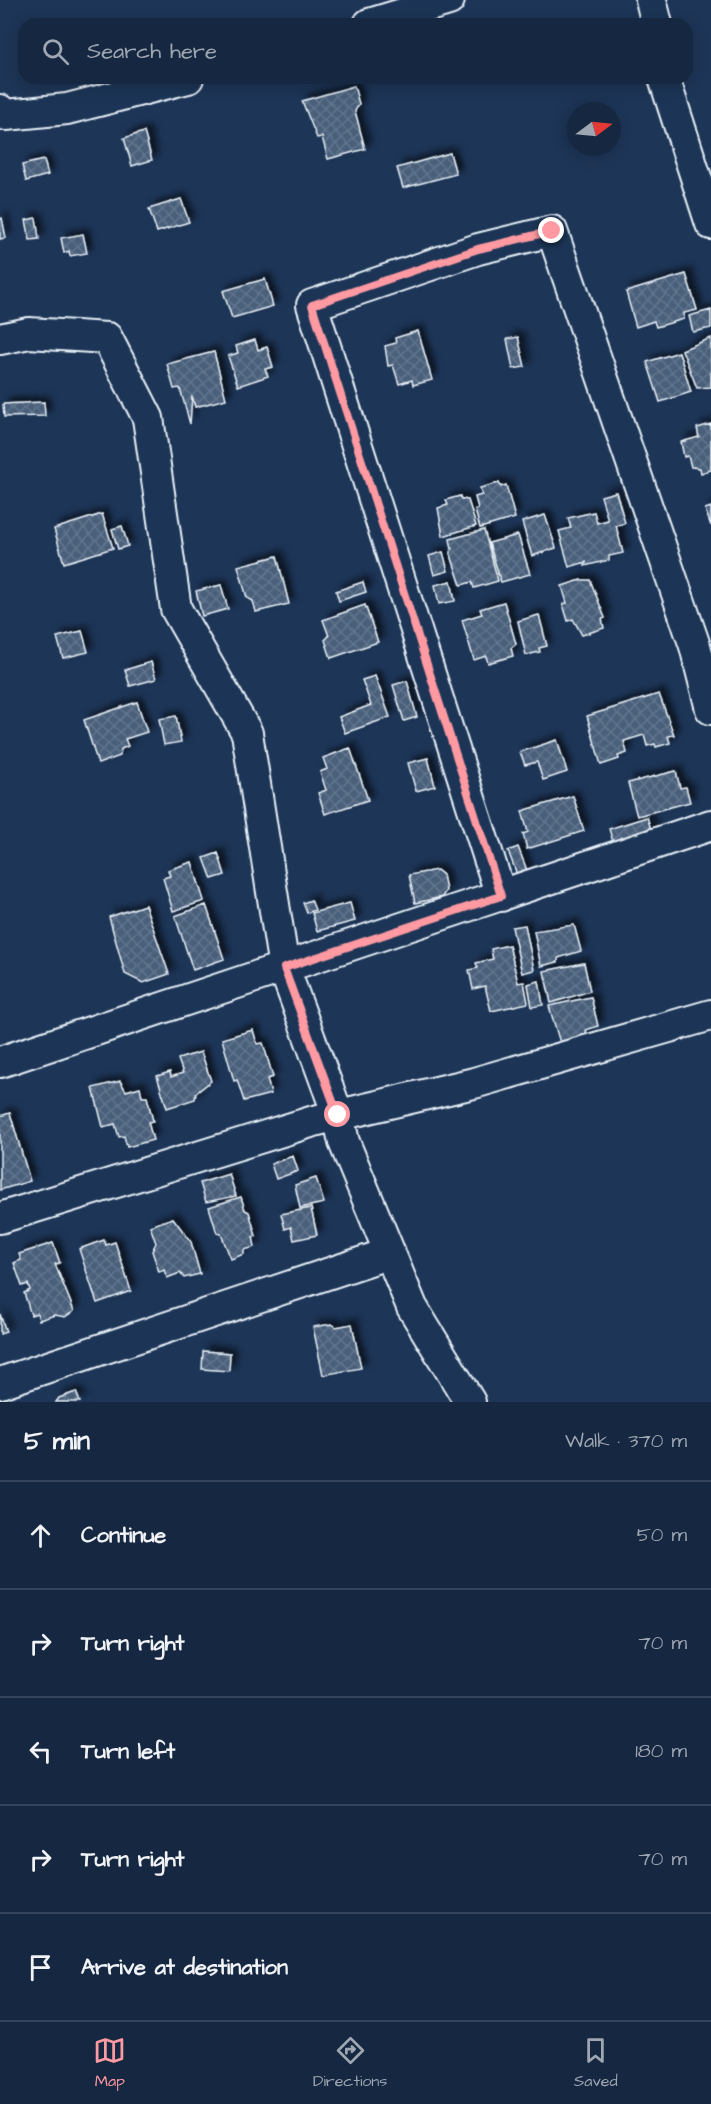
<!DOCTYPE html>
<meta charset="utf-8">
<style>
body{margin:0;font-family:"Architects Daughter",sans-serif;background:#1f3048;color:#f1f3f6}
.compass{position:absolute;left:567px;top:102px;width:54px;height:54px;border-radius:50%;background:#162841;box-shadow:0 3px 15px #0003;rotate:74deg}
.stop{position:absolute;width:18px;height:18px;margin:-14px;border:4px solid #ff9aa2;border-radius:50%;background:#fff}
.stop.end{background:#ff9aa2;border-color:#fff;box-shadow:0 2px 6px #0008}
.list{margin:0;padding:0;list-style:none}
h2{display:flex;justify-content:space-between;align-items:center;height:78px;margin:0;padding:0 24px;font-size:26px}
h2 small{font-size:20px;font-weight:400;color:#9ea6b1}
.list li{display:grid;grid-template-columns:39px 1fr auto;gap:18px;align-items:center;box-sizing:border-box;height:108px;padding:0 24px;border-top:2px solid #35445a}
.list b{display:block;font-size:22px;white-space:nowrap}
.list em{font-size:20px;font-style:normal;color:#9ea6b1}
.icon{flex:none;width:33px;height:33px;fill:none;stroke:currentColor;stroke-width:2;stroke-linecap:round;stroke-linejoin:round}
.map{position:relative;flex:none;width:711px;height:1402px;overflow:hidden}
.search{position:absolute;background:#162841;box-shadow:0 3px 15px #0003;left:18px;right:18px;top:18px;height:66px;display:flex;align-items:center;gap:15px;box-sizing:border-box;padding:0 21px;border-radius:18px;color:#9ea6b1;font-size:22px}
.sheet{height:618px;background:#162841}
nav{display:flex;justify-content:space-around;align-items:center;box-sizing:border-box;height:84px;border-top:2px solid #35445a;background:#162841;font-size:16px;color:#9ea6b1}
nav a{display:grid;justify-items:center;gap:3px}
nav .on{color:#ff9aa2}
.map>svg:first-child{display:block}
.building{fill:url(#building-cross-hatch);stroke:#e8f1f8;stroke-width:1.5;filter:url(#shadow)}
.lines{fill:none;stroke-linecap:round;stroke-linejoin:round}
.minor-casing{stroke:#e8f1f8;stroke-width:34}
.minor{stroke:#1d3557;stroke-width:30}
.route{stroke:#ff9aa2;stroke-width:8}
</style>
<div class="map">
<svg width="711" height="1402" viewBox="0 0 711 1402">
<defs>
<pattern id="building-cross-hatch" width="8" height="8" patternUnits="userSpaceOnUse" patternTransform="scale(1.5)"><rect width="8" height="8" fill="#495e7a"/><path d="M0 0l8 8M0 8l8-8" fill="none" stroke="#63768e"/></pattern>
<filter id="shadow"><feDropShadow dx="5.5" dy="-5.5" stdDeviation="3" flood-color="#0009"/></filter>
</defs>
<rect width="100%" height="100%" fill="#1d3557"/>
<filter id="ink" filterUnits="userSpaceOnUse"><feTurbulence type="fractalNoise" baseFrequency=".0167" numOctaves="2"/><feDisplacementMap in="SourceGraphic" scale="12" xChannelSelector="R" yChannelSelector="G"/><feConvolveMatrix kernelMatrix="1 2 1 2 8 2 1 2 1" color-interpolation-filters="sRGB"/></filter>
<g filter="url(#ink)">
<path class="building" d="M595,78H614L597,84Z
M354,86L359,104L355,111L365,149L328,159L322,137L317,138L302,101Z
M144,132L152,160L132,166L124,138Z
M450,153L456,174L403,188L397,168Z
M44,160L48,175L26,181L22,165Z
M181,199L189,222L157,232L149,209Z
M2,218L6,238L0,239V219Z
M36,218L39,239L30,240L26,220Z
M83,234L87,253L70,256L69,251L64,253L61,238Z
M686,274L697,310L684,313V319L656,327L654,321L636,327L626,292Z
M265,279L273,306L232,318L223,291Z
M711,310V328L693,332L689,316Z
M418,331L432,380L413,385L412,380L399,384L393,365L388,366L385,346L396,343L395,338Z
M518,337L525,367L513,369L507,339Z
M711,338V387L697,388L682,350Z
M255,340L258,350L267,347L273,367L265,369L268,376L238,386L228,356L238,353L236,346Z
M214,352L226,399L195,407L192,396L190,424L180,388L174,389L167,364Z
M679,352L691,392L660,402L647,362Z
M44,402L45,416L4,417L3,404Z
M711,424V470L701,473L700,468L691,467L688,456L684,457L681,442L699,437L697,428Z
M499,483L501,487L506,485L515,518L480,528L475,510L478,508L475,497L482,495L480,488Z
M616,492L625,523L616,526L623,553L609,556V560L585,566L586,562L569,567L559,531L571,528L568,518L594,512L597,523L608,520L601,496Z
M460,496L461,499L468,500L476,526L443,536L438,508L448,505L446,500Z
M711,507V526L705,509Z
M102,514L113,548L64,563L54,529Z
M545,515L556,548L532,556L522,522Z
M122,526L128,546L118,549L112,529Z
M484,530L498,581L474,588L472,582L461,585L450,552L452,549L450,539Z
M518,535L530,574L501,582L489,543Z
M443,552L448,571L434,575L429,556Z
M277,556L289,604L256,612L253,601L247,598L238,566Z
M581,580H590L605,618L602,619L604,628L582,635L573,619L568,621L563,604L567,603L562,586Z
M451,581L455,601L439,604L435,585Z
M363,582L366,592L339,601L336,591Z
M221,585L228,609L202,616L196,591Z
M504,602L516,644L511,648L513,656L488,663L486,656L474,660L462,620L482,614L480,609Z
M365,605L378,642L331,658L325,640L329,636L323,620Z
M539,615L547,646L539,648L540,652L526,655L518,621Z
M82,631L88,652L63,658L57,637Z
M151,662L156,679L130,686L125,670Z
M375,676L390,717L345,733L339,717L371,705L362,680Z
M407,681L417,717L404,721L393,685Z
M659,694L674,735L668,736L670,743L656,747L655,744L647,746L644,735L624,741L627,753L618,756L619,759L601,765L587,716Z
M137,702L147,732L125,739L128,746L121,749L120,756L98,764L84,720Z
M176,716L181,742L164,745L159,719Z
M557,740L567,772L543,780L537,762L525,765L520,752Z
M350,748L368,800L325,814L318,793L326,790L320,772L327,769L323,758Z
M428,758L435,786L416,791L408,763Z
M676,771L680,788L686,787L690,802L637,816L628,783Z
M573,796L584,831L527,849L523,834L528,832L522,811Z
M647,817L653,836L615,848L609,829Z
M518,847L528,873L518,877L508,851Z
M218,853L225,875L212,879L204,858Z
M192,862L204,901L173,911L163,878L170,876L168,870Z
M437,870L443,875L446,890L442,897L415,903L409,875Z
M311,900L315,910L307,913L303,903Z
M350,903L355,921L317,931L312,913Z
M145,905L169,974L143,983L125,974L109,917Z
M206,905L224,959L193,970L175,916Z
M525,925L534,970L522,973L512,927Z
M574,925L581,951L558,958V962L541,966L534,931Z
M509,945L518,983L524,982L528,1003L491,1011L485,986L473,989L469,970L478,968L476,963L493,959L491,949Z
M584,963L590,991L551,1003L544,971Z
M539,981L543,1005L532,1007L528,984Z
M591,997L598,1026L586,1030L587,1034L577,1040L560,1043L549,1006Z
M253,1030L257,1044L263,1043L273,1077L267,1079L271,1094L244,1101L237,1080L234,1081L222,1039Z
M201,1052L211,1081L196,1093L195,1099L167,1108L157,1076L170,1072L171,1077L183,1073L178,1059Z
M120,1081L126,1091L140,1087L142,1097H147L153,1121L148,1122L153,1140L127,1147L124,1136L119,1137L115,1124L103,1127L93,1088Z
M10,1113L30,1181L0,1190V1116Z
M293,1156L298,1171L276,1179L271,1164Z
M229,1174L236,1196L206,1202L200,1183Z
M316,1178L324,1203L300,1208L295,1185Z
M241,1197L245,1210L249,1212L256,1236L253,1237L255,1247L244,1250V1254L231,1259L221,1234L217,1233L209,1207Z
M311,1208L317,1235L294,1240L291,1227L285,1229L281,1214Z
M173,1218L191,1242L200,1274L184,1278L180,1273L167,1278L164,1270L159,1272L152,1251L156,1243L150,1226Z
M104,1240L106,1245L115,1242L131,1291L97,1303L79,1249Z
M53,1243L60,1263L55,1264L74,1311L65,1317L55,1315L39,1320L37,1313L31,1315L24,1293L30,1290L28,1284L22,1286L14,1263L21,1260L19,1254Z
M0,1314L6,1332L0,1334Z
M332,1324L336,1327L352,1324L361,1368L323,1375L313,1327Z
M203,1351L230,1353L229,1371L202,1369Z
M76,1392L80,1402H56L59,1398Z"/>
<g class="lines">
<g class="minor-casing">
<path id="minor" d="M651,0L657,24
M369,24L449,0
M664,78L711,224
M0,110L6,115L67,109L188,78
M0,339L29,333L107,338L148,418L176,609L247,733L284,968L338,1115L344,1142L412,1307L470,1402
M501,896L312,305L478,249L552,231L695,646L711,709
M0,1062L711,825
M0,1218L314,1121L474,1083L711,1015
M0,1383L390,1253"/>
</g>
<use href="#minor" class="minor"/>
</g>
</g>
<g class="lines" filter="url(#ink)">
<path class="route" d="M338,1115L284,968L501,896L312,305L478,249L552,231"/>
</g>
</svg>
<svg class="compass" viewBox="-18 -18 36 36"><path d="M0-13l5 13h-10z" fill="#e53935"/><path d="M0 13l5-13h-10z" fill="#9ea6b1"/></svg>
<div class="stop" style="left:338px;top:1115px"></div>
<div class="stop end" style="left:552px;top:231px"></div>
<div class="search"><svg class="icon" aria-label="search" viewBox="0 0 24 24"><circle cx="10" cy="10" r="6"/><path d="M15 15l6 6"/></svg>Search here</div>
</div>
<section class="sheet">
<h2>5 min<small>Walk · 370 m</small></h2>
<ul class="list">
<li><svg class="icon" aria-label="ahead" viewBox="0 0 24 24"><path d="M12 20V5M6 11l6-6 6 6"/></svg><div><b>Continue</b></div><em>50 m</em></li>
<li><svg class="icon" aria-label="right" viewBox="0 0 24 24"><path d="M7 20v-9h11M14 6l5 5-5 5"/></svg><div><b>Turn right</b></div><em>70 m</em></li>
<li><svg class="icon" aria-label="left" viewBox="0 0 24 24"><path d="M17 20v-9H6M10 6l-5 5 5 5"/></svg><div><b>Turn left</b></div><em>180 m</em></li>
<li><svg class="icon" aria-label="right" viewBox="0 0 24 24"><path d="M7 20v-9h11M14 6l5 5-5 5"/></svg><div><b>Turn right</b></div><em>70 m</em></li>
<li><svg class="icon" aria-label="arrive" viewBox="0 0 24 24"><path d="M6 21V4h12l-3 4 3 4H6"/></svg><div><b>Arrive at destination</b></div></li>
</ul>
</section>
<nav>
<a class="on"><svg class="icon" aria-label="map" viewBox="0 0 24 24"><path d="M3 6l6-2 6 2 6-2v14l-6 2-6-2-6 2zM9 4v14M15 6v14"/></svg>Map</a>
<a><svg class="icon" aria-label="directions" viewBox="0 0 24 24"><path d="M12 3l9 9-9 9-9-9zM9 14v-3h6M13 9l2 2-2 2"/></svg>Directions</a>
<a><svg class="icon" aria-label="saved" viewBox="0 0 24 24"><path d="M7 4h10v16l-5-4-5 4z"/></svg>Saved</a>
</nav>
